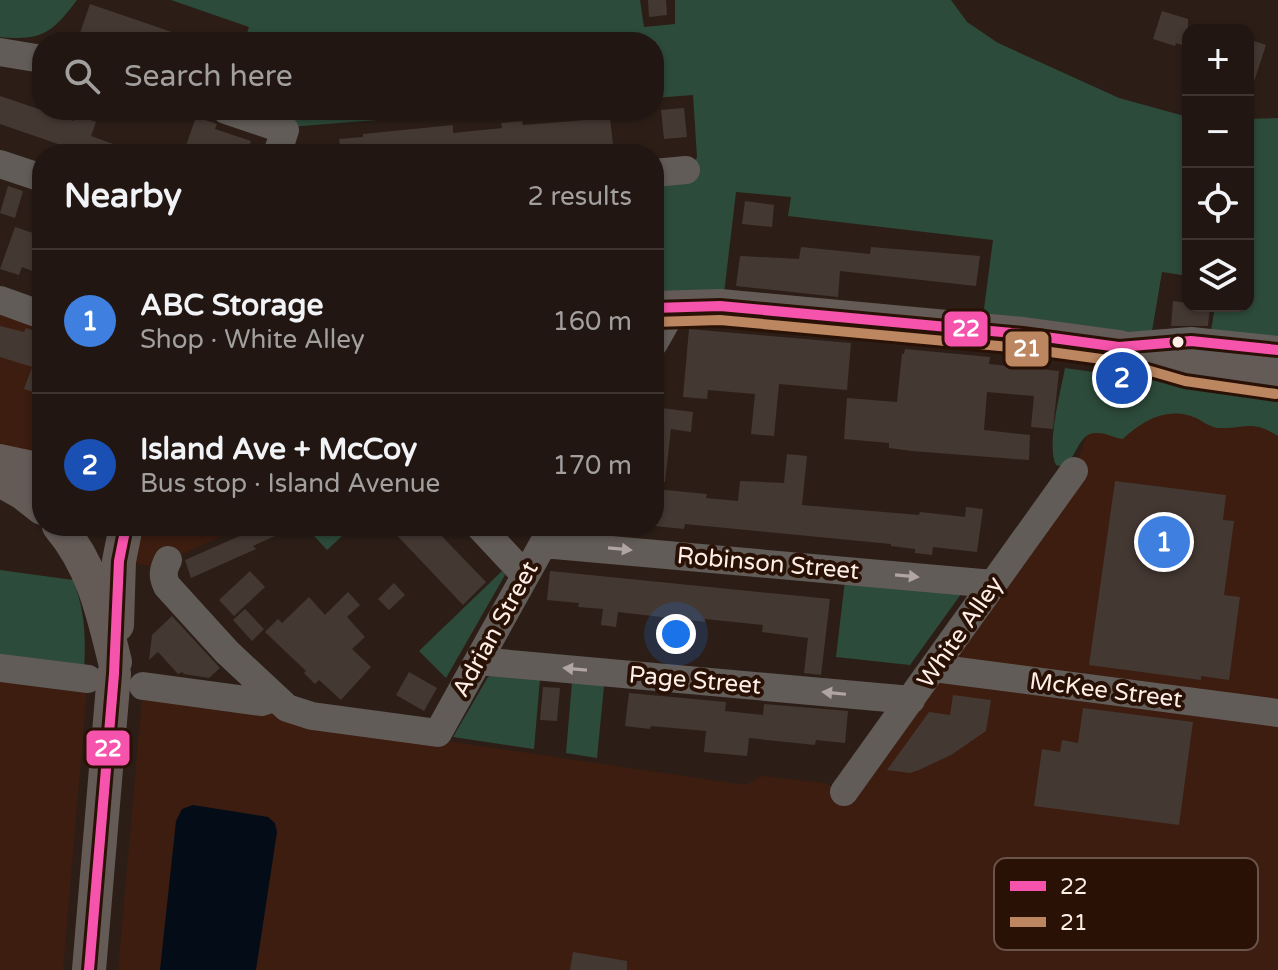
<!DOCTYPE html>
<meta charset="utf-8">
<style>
body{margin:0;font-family:"Varela Round",sans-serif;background:#2d231f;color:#f1f3f6}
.controls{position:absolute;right:24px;top:24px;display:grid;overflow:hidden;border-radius:16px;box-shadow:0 2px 6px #0004}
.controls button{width:72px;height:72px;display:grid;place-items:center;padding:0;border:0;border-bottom:2px solid #3e3531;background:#211611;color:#f1f3f6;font:40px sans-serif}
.you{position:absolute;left:676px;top:634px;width:28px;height:28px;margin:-20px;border:6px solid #fff;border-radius:50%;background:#1a73e8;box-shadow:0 0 0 12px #1a73e833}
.badge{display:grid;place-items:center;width:52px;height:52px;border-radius:50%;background:#1a73e8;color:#fff;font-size:26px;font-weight:700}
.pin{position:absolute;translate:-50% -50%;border:4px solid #fff;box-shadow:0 2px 8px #0006}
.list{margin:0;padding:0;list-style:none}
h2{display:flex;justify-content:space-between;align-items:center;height:104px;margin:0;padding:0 32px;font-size:34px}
h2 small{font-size:26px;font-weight:400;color:#a29f9f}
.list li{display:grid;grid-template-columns:52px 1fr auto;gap:24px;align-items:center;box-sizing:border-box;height:144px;padding:0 32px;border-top:2px solid #3e3531}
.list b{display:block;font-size:30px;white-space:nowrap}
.list p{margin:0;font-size:26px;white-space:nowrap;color:#a29f9f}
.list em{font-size:26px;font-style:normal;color:#a29f9f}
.icon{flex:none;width:44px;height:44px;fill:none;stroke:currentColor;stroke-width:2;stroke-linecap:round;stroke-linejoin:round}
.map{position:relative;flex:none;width:1278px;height:970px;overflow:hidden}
.search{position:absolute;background:#211611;box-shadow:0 2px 6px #0004;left:32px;top:32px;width:632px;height:88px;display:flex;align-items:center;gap:20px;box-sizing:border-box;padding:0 28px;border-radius:32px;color:#a29f9f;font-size:30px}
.panel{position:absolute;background:#211611;box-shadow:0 2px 6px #0004;left:32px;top:144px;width:632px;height:392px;border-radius:32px}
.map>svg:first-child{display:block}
.built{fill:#3c1d10}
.green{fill:#2d4b3a}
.water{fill:#040d17}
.building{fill:#443832}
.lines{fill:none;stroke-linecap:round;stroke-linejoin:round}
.minor{stroke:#625c58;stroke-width:28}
.major{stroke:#645b57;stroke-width:34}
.major-bridge{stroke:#645b57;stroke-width:34}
.bus-1-casing{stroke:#2a1106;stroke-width:16}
.bus-2-casing{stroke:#2a1106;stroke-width:16}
.bus-1{stroke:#f653ac;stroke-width:10}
.bus-2{stroke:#bb8660;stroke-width:10}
.oneway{fill:#b0a5a0}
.bus-dot{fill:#fdeee7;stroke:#2a1106;stroke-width:3}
.labels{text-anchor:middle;stroke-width:8;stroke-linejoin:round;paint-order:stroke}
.street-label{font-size:24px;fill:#fdeee7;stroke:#2a1106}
.key{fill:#2a1106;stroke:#69534a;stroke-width:2}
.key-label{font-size:22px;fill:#fdeee7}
.line-badge{stroke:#2a1106;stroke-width:3}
.badge-label{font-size:22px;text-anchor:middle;font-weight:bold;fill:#fff}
</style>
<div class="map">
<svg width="1278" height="970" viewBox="0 0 1278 970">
<rect width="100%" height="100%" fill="#2c1e17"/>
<path class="built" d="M0,300L42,315V470L0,461Z
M1119,347L1278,350V970H118L143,686L438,733L453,742L746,785L761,776L825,783L844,792L1074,471Z
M126,526H243L155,567L119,561Z
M0,668L88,679L63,970H0Z"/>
<path class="green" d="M0,0H77C52,33 42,41 0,37Z
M171,0H640L644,27L675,24V0H951L967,22L998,43L1119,98L1188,117V276L1162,272L1151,337L982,324L993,240L788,216L791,197L736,192L723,302L654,304V180L690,173L697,157L693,95L654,98V42H244L249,27Z
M239,110H503L289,127Z
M1278,118V345L1210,337L1215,306H1248V119Z
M1065,368L1278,398V436C1251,419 1246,429 1218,428C1210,427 1204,422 1196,418C1169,406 1143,420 1123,439C1114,438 1107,433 1098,433C1078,431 1078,457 1063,467L1056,465C1046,446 1061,390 1065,368Z
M305,526H353L327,550Z
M0,570L73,580C85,610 86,638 84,670L0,660Z
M502,571L505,575L446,678L419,651Z
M845,580L964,590L910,665L836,657Z
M495,674L540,679L534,749L453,737L488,677Z
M572,682L604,686L597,758L566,753Z"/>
<path class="water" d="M193,805L268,817L275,823L277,832L256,970H160L176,821L182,809Z"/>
<path class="building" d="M648,0H666L667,15L649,17Z
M90,4L195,40V42H98L79,36Z
M1162,11L1188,19V47L1176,43L1175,46L1153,39Z
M1248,39L1266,45L1251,91L1248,90Z
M0,96L74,121L76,115L96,122L91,136L135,152L134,154H87L0,124Z
M684,108L687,137L664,139L661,110Z
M196,117L217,124L215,129L251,141L247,154H183Z
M610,118L613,144L581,149L523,154H341L339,139L363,137V134L453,125V133L502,128L501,123L522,121L523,125Z
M8,186L23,191L15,218L0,213Z
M745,201L774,205L772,227L742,224Z
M15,227L42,236V275L22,267L19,275L0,269Z
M801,247L870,254L871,247L980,256L976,286L840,271L838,297L736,286L740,256L799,259Z
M1173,301L1188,303V306H1210L1208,326H1171Z
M0,326L24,332L26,328L42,333V395L24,389L32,367L0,357Z
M689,329L851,343L847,390L779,384L774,436L751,434L755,394L708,390L707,399L683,397Z
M905,349L990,357L989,364L1059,371L1053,429L1031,427L1034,396L987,392L984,430L1030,435L1029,460L912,451L889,448V443L844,439L847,398L897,402L902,354H904Z
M654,407L693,412L691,432L671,429L665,482L654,481Z
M787,454L807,456L802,505L919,515L920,512L965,517L966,507L983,509L977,552L933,547L932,555L915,553V549L891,546V544L685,524L684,529L654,526V489L707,494L706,498L738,501L740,481L784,483Z
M1115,481L1226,495L1223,520L1234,521L1224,595L1240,597L1229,680L1201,676V680L1089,665Z
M262,526H284L286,531L253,546L256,549L191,578L185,560Z
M388,526H432L486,582L463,605Z
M250,571L265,587L234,616L219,600Z
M550,571L830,599L821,675L804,673L808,638L762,632L763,625L705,619V622L618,612L616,627L601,625L603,609L578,607L579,603L547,600Z
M394,583L405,595L389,610L378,599Z
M348,592L360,605L347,617L365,637L352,649L371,667L341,700L319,680L315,684L304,673L306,671L265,632L278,619L282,623L309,597L325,615Z
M245,609L264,629L252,641L233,620Z
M172,616L220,668L209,678L184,674L182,672L178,674L158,652L149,660L152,635Z
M409,672L437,688L424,711L396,695Z
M543,687L560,688L557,721L540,720Z
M629,693L726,702L725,711L763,715L764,704L848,711L845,743L816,740L815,745L749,738L747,756L704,752L706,731L651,726L650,729L625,726Z
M953,695L991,700L986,731L951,755L919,770L910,773L887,770L929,712L950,715Z
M1083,708L1193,722L1179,825L1034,806L1042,749L1060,752L1062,740L1078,743Z
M573,952L627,961V970H570Z"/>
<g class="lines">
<path class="minor" d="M0,52L42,59
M226,110L285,130L277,154
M0,164L42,178
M654,173L686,170
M0,300L42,315
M654,343L675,306
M1128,346L1191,341L1278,350
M479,526L525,575
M543,544L993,584
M168,560C163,570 162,576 167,586L227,652L287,708L312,716L438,733L553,526
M478,661L911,700
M0,668L88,679
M934,668L1278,713
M143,686L261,702L274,698
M844,792L1074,471"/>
<path class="major" d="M654,308L720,306L1023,334L1119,347L1187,367L1278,380
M0,461L42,470
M0,480L23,493L42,508
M59,526C93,566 103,613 115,662
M117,625L119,561L126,526"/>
<path class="major-bridge" d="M89,970L114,674"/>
<g class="bus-1-casing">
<path id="bus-1" d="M654,308L720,306L1023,334L1119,347L1191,341L1278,350
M89,970L114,674L119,561L126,526"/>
</g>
<g class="bus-2-casing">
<path id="bus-2" d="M654,322L720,320L1021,348L1116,361L1185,381L1276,394"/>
</g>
<use href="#bus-1" class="bus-1"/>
<use href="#bus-2" class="bus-2"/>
</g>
<defs><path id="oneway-solid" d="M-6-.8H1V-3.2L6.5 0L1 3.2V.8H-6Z" transform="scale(2)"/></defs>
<g class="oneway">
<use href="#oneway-solid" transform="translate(620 549) rotate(5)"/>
<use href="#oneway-solid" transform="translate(907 576) rotate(5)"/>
<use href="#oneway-solid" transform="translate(575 669) rotate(-175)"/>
<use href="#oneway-solid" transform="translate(834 693) rotate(-174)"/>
</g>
<circle class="bus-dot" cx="1178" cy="342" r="7"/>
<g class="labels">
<g class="street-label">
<text transform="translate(768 563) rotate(5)" y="8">Robinson Street</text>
<text transform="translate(495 629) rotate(-61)" y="8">Adrian Street</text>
<text transform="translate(960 632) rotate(-55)" y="8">White Alley</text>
<text transform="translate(695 680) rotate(5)" y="8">Page Street</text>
<text transform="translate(1106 690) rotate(7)" y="8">McKee Street</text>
</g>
</g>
<rect x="994" y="858" width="264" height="92" rx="12" class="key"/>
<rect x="1010" y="881" width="36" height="10" fill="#f653ac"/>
<rect x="1010" y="917" width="36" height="10" fill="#bb8660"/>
<g class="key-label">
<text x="1060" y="894">22</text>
<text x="1060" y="930">21</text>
</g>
<g class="line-badge">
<rect x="943" y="310" width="46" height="38" rx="8" fill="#f653ac"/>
<rect x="1004" y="330" width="46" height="38" rx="8" fill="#bb8660"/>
<rect x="85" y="729" width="46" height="38" rx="8" fill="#f653ac"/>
</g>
<g class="badge-label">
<text x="966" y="336">22</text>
<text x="1027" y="356">21</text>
<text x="108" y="756">22</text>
</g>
</svg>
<div class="controls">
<button>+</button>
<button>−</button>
<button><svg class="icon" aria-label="locate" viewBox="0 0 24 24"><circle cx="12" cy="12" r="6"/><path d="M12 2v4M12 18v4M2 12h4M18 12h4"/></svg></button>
<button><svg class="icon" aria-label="layers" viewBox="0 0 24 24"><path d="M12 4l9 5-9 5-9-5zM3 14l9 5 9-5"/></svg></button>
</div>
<div class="you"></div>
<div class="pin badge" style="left:1164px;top:542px;background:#3f7fe0">1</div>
<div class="pin badge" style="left:1122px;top:378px;background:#1a4fb4">2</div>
<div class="search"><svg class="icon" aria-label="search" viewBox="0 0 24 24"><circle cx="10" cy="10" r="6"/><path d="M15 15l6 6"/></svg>Search here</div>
<section class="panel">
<h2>Nearby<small>2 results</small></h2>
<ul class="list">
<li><span class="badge" style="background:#3f7fe0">1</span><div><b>ABC Storage</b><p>Shop · White Alley</p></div><em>160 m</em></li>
<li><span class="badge" style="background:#1a4fb4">2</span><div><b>Island Ave + McCoy</b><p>Bus stop · Island Avenue</p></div><em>170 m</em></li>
</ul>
</section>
</div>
